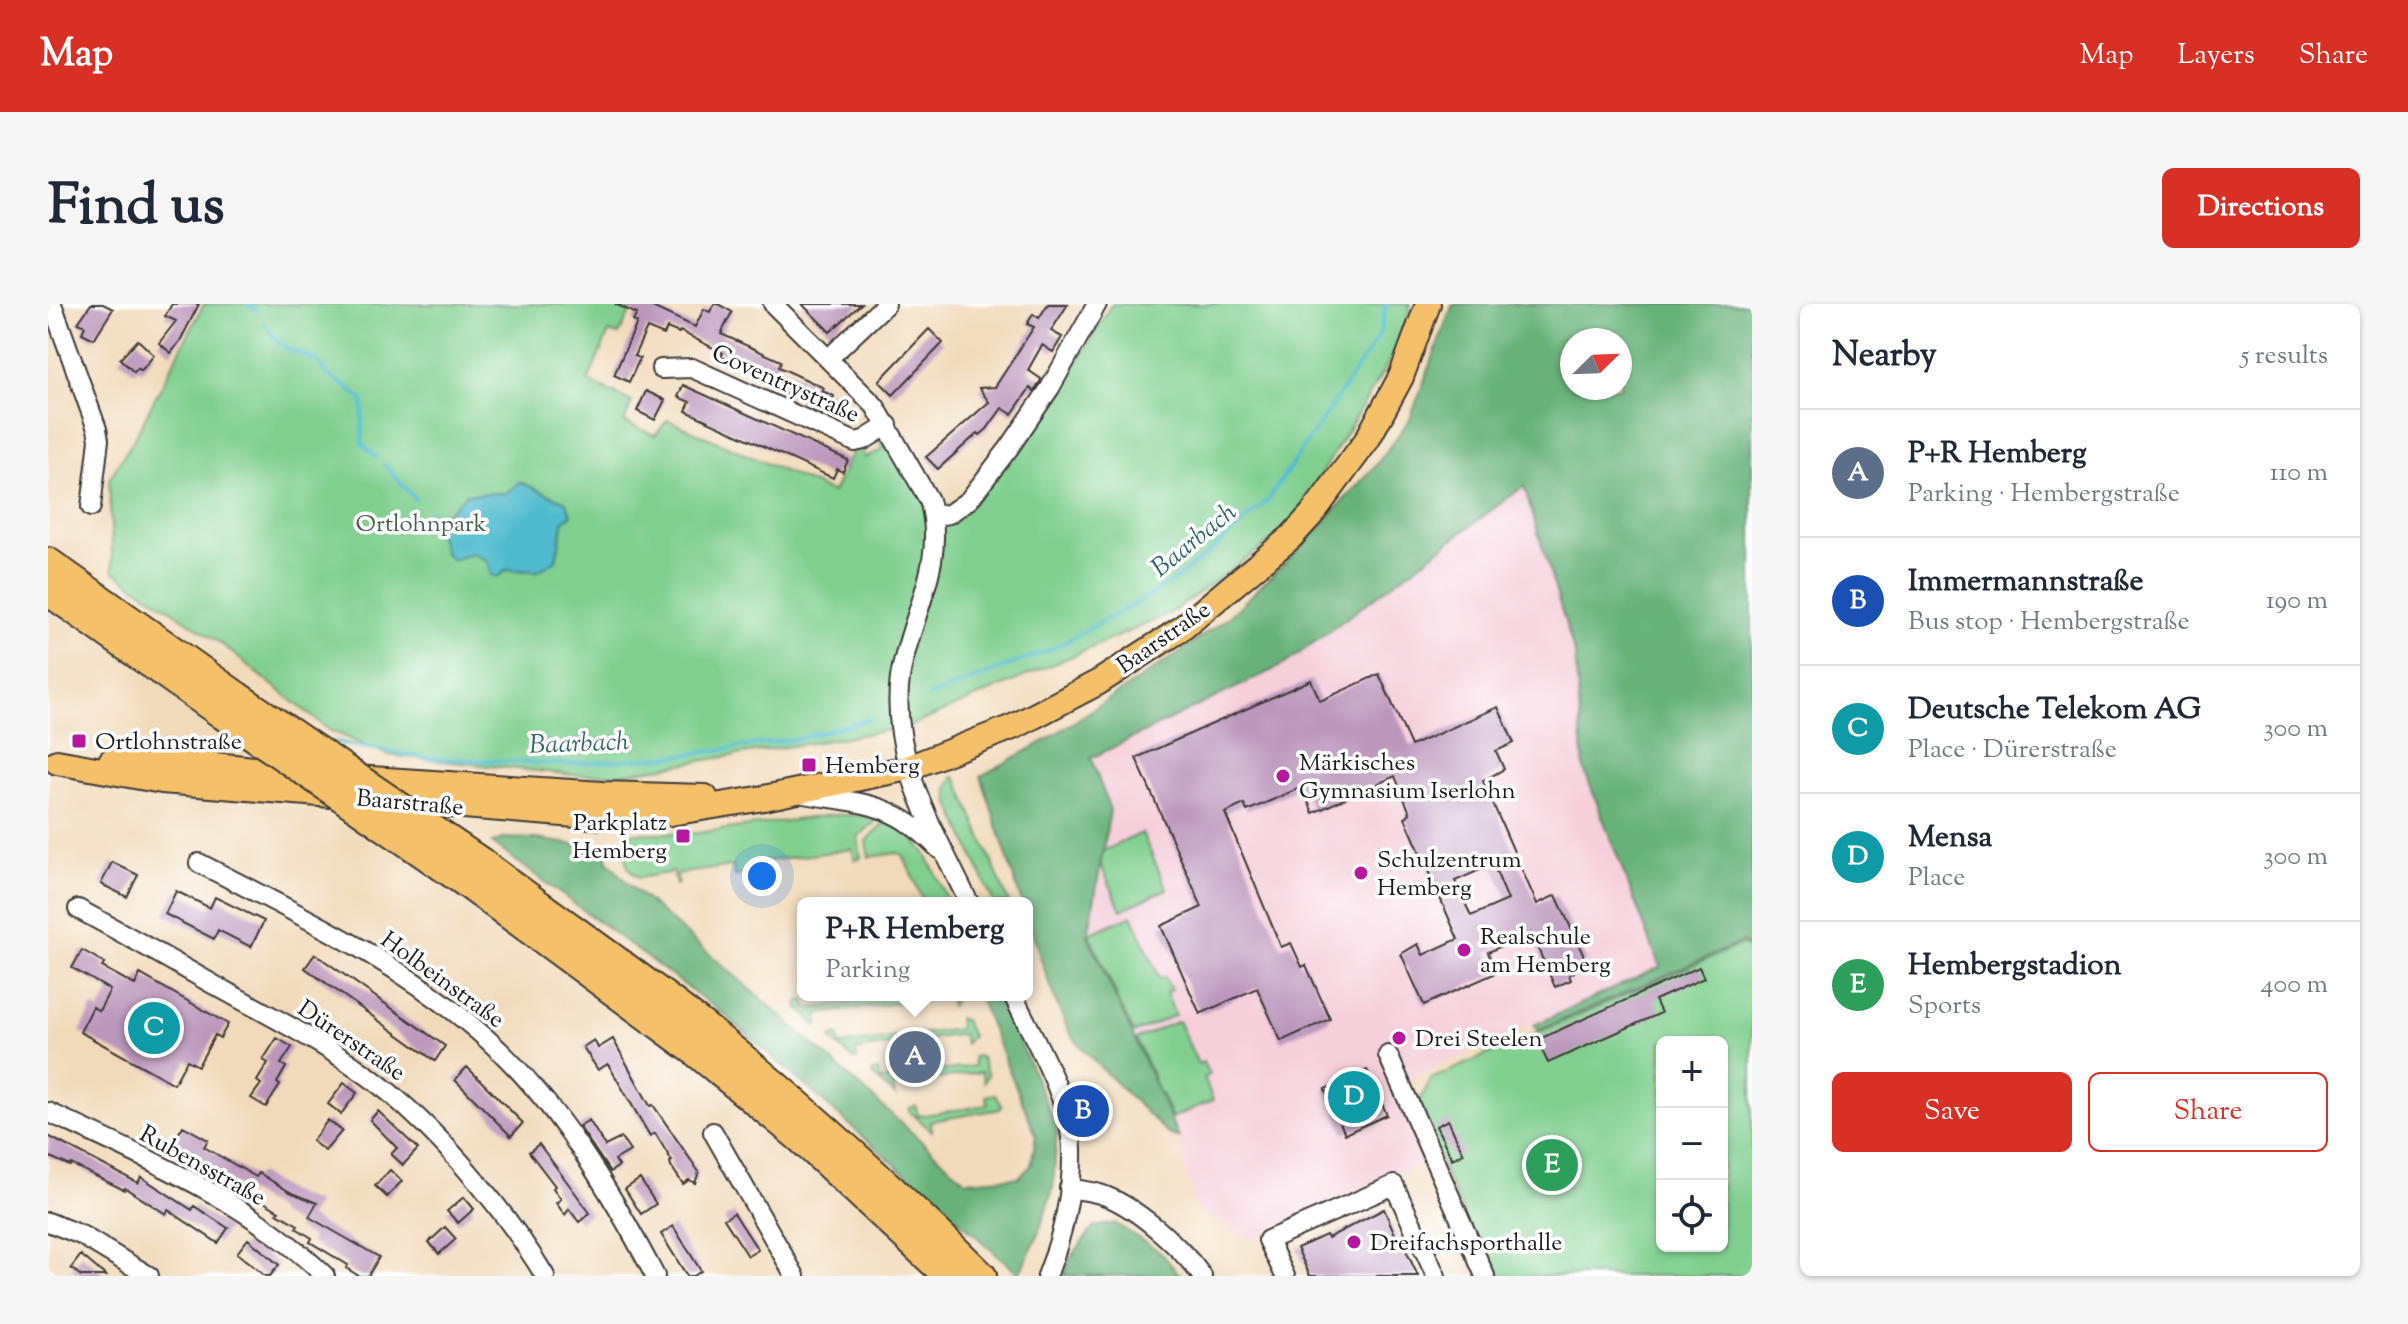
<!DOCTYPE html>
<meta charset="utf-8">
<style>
body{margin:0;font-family:"Sorts Mill Goudy",serif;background:#f6f6f7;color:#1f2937}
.controls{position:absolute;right:24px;bottom:24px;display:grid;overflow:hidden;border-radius:12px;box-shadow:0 2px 6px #0004}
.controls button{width:72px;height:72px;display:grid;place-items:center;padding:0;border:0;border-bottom:2px solid #e0e1e3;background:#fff;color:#1f2937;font:40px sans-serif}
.compass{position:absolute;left:1512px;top:24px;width:72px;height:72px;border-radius:50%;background:#fff;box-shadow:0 2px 6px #0004;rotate:67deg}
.you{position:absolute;left:714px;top:572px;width:28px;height:28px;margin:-20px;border:6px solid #fff;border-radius:50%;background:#1a73e8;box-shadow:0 0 0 12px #1a73e833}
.badge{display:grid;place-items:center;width:52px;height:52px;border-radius:50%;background:#d93025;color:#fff;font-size:26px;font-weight:700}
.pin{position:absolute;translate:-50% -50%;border:4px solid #fff;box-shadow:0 2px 8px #0006}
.popup{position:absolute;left:749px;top:593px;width:236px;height:104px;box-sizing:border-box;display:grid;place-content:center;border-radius:12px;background:#fff;filter:drop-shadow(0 2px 6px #0005);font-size:26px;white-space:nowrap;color:#747a83}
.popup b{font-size:30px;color:#1f2937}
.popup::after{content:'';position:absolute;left:50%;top:100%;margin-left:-16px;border:16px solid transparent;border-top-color:#fff}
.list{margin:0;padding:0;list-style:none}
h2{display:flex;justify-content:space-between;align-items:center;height:104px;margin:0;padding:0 32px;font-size:34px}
h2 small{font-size:26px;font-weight:400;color:#747a83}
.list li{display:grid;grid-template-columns:52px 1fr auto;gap:24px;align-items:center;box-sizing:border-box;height:128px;padding:0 32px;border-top:2px solid #e0e1e3}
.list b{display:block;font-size:30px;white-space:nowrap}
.list p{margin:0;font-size:26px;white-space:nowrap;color:#747a83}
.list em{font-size:26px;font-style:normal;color:#747a83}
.actions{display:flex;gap:16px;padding:24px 32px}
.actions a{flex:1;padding:18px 0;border:2px solid #d93025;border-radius:12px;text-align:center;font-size:28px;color:#d93025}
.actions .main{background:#d93025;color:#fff}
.icon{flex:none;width:44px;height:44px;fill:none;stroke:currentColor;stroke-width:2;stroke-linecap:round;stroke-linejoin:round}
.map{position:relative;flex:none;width:1704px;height:972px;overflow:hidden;border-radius:12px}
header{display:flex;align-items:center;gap:48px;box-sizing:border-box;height:112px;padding:0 40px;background:#d93025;color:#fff}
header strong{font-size:38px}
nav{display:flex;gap:44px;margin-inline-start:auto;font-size:28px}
.intro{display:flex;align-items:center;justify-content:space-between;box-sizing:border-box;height:192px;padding:0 48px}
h1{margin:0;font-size:56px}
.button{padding:20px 36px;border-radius:12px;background:#d93025;color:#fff;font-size:28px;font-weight:700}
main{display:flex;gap:48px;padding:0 48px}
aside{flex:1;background:#fff;border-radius:12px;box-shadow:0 2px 6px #0004}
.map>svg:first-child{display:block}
.built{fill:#f5cfda}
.green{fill:#80cf8f;stroke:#4e7656;stroke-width:2;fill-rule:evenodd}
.forest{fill:#68b27a;stroke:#42674b;stroke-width:2;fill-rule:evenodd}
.water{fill:#50bbcd;stroke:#366c74;stroke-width:2}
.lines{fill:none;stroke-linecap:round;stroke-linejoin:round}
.stream{stroke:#50bbcd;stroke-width:4}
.building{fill:#bb97bc;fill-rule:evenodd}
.minor-casing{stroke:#3c3834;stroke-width:22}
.major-casing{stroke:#3c3834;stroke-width:28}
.highway-casing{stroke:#3c3834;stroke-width:32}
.minor{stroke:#fff;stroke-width:18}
.major{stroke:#f4c16b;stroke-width:24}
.highway{stroke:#f4c16b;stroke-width:28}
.highway-bridge-casing{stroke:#3c3834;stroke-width:32;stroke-linecap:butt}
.highway-bridge{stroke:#f4c16b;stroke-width:28}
.poi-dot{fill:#b5179e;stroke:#fff;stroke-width:3}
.labels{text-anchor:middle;stroke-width:7;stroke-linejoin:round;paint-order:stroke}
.street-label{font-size:24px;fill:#1c1c1c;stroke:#fff}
.park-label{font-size:24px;fill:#44644a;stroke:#fff}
.poi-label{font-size:24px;fill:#1c1c1c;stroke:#fff;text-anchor:start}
.water-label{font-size:26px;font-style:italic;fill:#33646c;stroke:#fff}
</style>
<header>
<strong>Map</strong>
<nav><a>Map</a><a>Layers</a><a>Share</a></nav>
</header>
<div class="intro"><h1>Find us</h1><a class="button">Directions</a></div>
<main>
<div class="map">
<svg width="1704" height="972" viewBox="0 0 1704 972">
<rect width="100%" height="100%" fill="#fff"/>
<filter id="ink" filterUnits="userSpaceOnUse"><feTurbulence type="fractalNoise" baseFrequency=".0125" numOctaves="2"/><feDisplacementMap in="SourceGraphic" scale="16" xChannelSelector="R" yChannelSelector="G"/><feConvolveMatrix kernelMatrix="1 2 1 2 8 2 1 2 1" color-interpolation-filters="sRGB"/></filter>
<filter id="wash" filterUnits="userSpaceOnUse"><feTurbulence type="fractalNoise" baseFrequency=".006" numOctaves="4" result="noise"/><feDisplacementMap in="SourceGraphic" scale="32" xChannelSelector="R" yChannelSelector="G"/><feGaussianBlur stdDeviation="1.8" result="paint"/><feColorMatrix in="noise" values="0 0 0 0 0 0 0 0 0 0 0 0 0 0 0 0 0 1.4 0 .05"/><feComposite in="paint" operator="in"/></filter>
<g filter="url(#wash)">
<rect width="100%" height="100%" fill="#f1daba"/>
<path class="built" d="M1477,182L1527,351L1536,465L1612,663L1356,777L1386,854L1202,936L1147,904L1131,834L1040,632L1062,506L1043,454L1237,360Z"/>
<path class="green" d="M156,0H586L571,31L561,28L540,77L584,98L576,118L607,131L620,116L785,189L806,144L813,145L817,154L835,145L831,135L842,132L884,209L919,194L997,112L1064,0H1363L1351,41L1241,224L1121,310L860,423L572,470L526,471L340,451L281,426L172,339L65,267L61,175L85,137Z
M906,472L910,477L961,599H946L902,500L900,484Z
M784,511H810L830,515L810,533L813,554L807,556L804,545L712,558L713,568L687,572L685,562L629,570L630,580L628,581L625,568L591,574C575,564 572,544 584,529H649Z
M838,518C878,533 883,563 901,599H876L855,551L850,549L821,553L818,537Z
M1094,529L1119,585L1073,606L1048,550Z
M1084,611L1112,675L1117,673L1123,686L1118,689L1127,711L1086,729L1075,706L1069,708L1064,695L1069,692L1041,630Z
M1694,640L1704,646V972H1443L1368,804L1383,775ZM1614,738H1674V942H1614Z
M860,691H906L907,695L903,702L900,692L770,710L771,720L768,721L749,702L751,697L757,696L759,705Z
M910,714L916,716L924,732L917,740L915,730L809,746V756H806L783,736L784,733L790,731L792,741L911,725Z
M1130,717L1150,760L1155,758L1161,771L1156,774L1165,796L1124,814L1113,789L1107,792L1101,778L1106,775L1088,735Z
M929,752L933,754L940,771L936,778L934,768L845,781L847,791L824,771V768L830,767L832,776L926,762L925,753Z
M947,790L954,802L952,805L883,817L884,827L861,807V804L868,802L870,812L940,801L938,792Z"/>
<path class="forest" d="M1405,0H1704V644L1694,638L1489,727L1486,721L1612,663L1536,465L1527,351L1476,182L1237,360L1043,454L1062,506L1040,632L1131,834L1120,830C1089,798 1052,767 1025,733C1012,716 979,620 979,599H974L933,472L997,437L1126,352L1182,312L1255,241L1328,161L1362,115ZM1524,36H1572V84H1524Z
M457,534L488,535L557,545L560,558L580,580L730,709L918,877L971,873L983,862L988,831L930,691H952L1009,825L1005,885L989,933L971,970L677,711L444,539Z
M1067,919L1111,947L1133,972H1016L1021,956L1046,923Z"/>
<path class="water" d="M472,178L518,198L524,211L516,216L508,256L490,267L458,266L450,273L443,271L439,257L424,249L406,256L397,250L386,216L389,209H399L418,190L458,189Z"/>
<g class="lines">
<path class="stream" d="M199,0L208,6
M217,20L227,35L240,45L270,57L278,70L302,85L315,97L314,139L328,153
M336,160L367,195
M381,208L387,213
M880,393L1006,344L1112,286L1155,254L1220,196L1331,32L1338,0
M288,438L376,454L518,460L628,452L749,435L822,415"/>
</g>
<g id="blocks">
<path class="building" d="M43,0H55L65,5L46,35L34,29L37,22L30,19Z
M124,0H151L132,37L123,49L111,39L128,17L117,12Z
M567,0H598L647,23L656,5L662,8L666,0H670L684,8L673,30L733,57L731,63L776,84L774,87L786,92L784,97L790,99L785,110L779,108L777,111L766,106L767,103L721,82L724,76L673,53L675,49L632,27L631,29L619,24L616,31L599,24L586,52L592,54L581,78L566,71L589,19L585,17L589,10Z
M754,0H813L782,28Z
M1000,0H1020L1003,27L1014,33L1005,48L994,41L980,66L993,75L992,78L986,87L982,84L964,110L954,104L939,125L932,131L930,129L890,165L878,153L941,98L931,84L947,83L986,23L979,20L985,10L991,14Z
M881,25L895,39L845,91L831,77Z
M90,36L106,51L93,67L90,64L86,68L72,55Z
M635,81L800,156L795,168L789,165L785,174L638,107L642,98L630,93Z
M598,87L617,96L607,116L589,107Z
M1331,370L1363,442L1450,403L1466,439L1448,447L1456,465L1435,477L1489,600L1508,591L1538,657L1524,663L1526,668L1521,671L1523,676L1507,683L1483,629L1440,648L1448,669L1376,701L1353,650L1370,640L1375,651L1410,635L1357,514L1362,509L1347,472L1265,509L1254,483L1199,507L1196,500L1177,509L1233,643L1243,639L1254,663L1258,661L1282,715L1233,737L1209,684L1152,710L1113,622L1154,603L1088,454L1263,376L1272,397ZM1445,560L1460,596L1423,612L1407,577Z
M64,558L90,571L79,593L53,580Z
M128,587L162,604L167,593L216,617L203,643L170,626L166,635L117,610Z
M34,646L57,659L54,663L87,681L92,670L180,720L172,734L167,731L150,762L139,756L126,780L32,728L45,703L51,707L62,686L24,664Z
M267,650L397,742L387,757L257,664Z
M1651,663L1656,674L1607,696L1613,709L1500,759L1489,736Z
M229,734L244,743L233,760L238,763L229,779L232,781L218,803L203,794L213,780L209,777L220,759L215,756Z
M565,735L602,802L605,801L651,868L647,879L641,876L635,880L623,862L622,858L624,857L607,829L602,832L560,760L550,766L535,743L546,736L550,744Z
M419,763L475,819L463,832L407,776Z
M1319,766L1339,811L1297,830L1277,785Z
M296,779L309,789L293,810L280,800Z
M330,807L370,845L355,861L343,850L349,844L322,816Z
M280,816L294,827L277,847L264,837Z
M541,816L557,842L573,834L582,847L567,856L571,862L562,868L531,822Z
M1400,816L1415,849L1404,855L1388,822Z
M135,822L160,836L156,843L208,873L211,869L242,888L269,899L261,913L331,953L320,972H311L298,964L300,961L262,938L264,934L248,924L250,921L229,909L231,907L214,897L215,896L163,868L165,866L133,847L135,845L125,839Z
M0,832L90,879L93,873L144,906L146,902L180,924L170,939L120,906L118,910L77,884L76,886L23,860L22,862L0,852Z
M491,840L542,909L531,918L521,905L517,911L508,899L513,895L505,884L507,882L481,848Z
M342,866L354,877L339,893L327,882Z
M592,875L608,900L593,910L577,885Z
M416,893L426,905L410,919L399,907Z
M1336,905L1353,944L1356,942L1370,972H1262L1249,944L1278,931L1280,934Z
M686,909L710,946L700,952L676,915Z
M625,922L653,967L646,972H639L613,930Z
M397,923L408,935L391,950L381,938Z
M200,935L231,961L222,972H217L189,949Z
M33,951L58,972H33L23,964Z"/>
</g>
</g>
<g filter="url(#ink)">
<use href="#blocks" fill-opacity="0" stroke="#3c3834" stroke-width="2"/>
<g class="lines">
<g class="minor-casing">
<path id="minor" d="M4,0L49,125L51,136L43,203
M725,0L827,102L881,196C900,260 861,313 852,374C841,454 888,529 921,599
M781,54L838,0
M613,65L644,64L807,138L816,136L840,121
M886,212L901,210L921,196L961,144L1002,84L1049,0
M756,490C818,500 845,498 891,545
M151,559C252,611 355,659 440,736C511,800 563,888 607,972
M30,605C77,630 122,656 168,682C234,718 302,752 358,803C407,847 463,915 497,972
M965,691C986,736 1023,796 1024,846C1025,888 1014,933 999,972
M1340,751L1437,972
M0,808C96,853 200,897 277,972
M665,828L747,972
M1021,884C1031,886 1042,887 1052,890C1087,901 1133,943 1154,972
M0,918L33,931L101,972
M1237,972L1220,936L1346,881L1388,972"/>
</g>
<g class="major-casing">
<path id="major" d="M63,457L116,456L266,471
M9,458L114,477L296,492
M307,474L554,490L657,493
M341,496L515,510L559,513L610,511L716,494L860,464L967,422L1051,378L1133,325L1243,233L1264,210L1319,136L1353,73L1380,0"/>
</g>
<g class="highway-casing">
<path id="highway" d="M0,258L189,392
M0,287L175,411
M433,558C509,615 589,669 663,728C757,804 847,886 934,972
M418,579L644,745L753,835L900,972"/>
</g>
<use href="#minor" class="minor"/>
<use href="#major" class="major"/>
<use href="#highway" class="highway"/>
<g class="highway-bridge-casing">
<path id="highway-bridge" d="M189,392L433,558
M175,411L418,579"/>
</g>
<use href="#highway-bridge" class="highway-bridge"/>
</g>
</g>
<g class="poi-dot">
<rect x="23" y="429" width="16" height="16" rx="4"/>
<rect x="753" y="453" width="16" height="16" rx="4"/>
<circle cx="1235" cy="472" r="8"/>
<rect x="627" y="524" width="16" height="16" rx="4"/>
<circle cx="1313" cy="569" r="8"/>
<circle cx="1416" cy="646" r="8"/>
<circle cx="1351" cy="734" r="8"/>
<circle cx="1306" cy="938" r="8"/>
</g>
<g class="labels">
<g class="street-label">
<text transform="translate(738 79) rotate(24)" y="8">Coventrystraße</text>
<text transform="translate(1115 333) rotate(-35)" y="8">Baarstraße</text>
<text transform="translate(362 498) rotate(5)" y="8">Baarstraße</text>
<text transform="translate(395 675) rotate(36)" y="8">Holbeinstraße</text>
<text transform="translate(304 736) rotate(34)" y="8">Dürerstraße</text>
<text transform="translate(155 861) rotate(29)" y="8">Rubensstraße</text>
</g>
<g class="park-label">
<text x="373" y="227">Ortlohnpark</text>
</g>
<g class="poi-label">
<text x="47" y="445">Ortlohnstraße</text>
<text x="1251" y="466">Märkisches<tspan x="1251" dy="28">Gymnasium Iserlohn</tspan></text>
<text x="777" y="469">Hemberg</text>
<text x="619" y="526" text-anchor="end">Parkplatz<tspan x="619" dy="28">Hemberg</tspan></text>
<text x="1329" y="563">Schulzentrum<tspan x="1329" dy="28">Hemberg</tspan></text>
<text x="1432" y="640">Realschule<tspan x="1432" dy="28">am Hemberg</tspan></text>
<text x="1367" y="742">Drei Steelen</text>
<text x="1322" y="946">Dreifachsporthalle</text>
</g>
<g class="water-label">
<text transform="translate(1145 235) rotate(-39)" y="9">Baarbach</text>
<text transform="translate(531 438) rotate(-2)" y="9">Baarbach</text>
</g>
</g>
</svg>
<div class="controls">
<button>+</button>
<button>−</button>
<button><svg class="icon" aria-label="locate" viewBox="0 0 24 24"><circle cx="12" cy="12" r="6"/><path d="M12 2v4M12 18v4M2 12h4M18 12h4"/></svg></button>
</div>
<svg class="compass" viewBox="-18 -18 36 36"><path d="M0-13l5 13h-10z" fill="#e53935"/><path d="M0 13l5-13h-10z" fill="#747a83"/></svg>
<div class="you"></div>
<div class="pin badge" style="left:867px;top:753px;background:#5c6f8a">A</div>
<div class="popup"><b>P+R Hemberg</b>Parking</div>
<div class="pin badge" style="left:1035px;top:807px;background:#1a4fb4">B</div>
<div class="pin badge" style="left:106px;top:724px;background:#0f9aa8">C</div>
<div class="pin badge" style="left:1306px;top:793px;background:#0f9aa8">D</div>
<div class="pin badge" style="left:1504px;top:861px;background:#2e9e5b">E</div>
</div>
<aside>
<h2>Nearby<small>5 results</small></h2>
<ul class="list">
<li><span class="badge" style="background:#5c6f8a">A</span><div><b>P+R Hemberg</b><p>Parking · Hembergstraße</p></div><em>110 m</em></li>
<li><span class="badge" style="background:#1a4fb4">B</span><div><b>Immermannstraße</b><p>Bus stop · Hembergstraße</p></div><em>190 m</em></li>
<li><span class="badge" style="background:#0f9aa8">C</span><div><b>Deutsche Telekom AG</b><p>Place · Dürerstraße</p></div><em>300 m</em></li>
<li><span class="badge" style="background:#0f9aa8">D</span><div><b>Mensa</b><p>Place</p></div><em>300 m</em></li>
<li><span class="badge" style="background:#2e9e5b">E</span><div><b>Hembergstadion</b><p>Sports</p></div><em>400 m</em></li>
</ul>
<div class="actions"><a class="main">Save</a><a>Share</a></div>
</aside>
</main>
